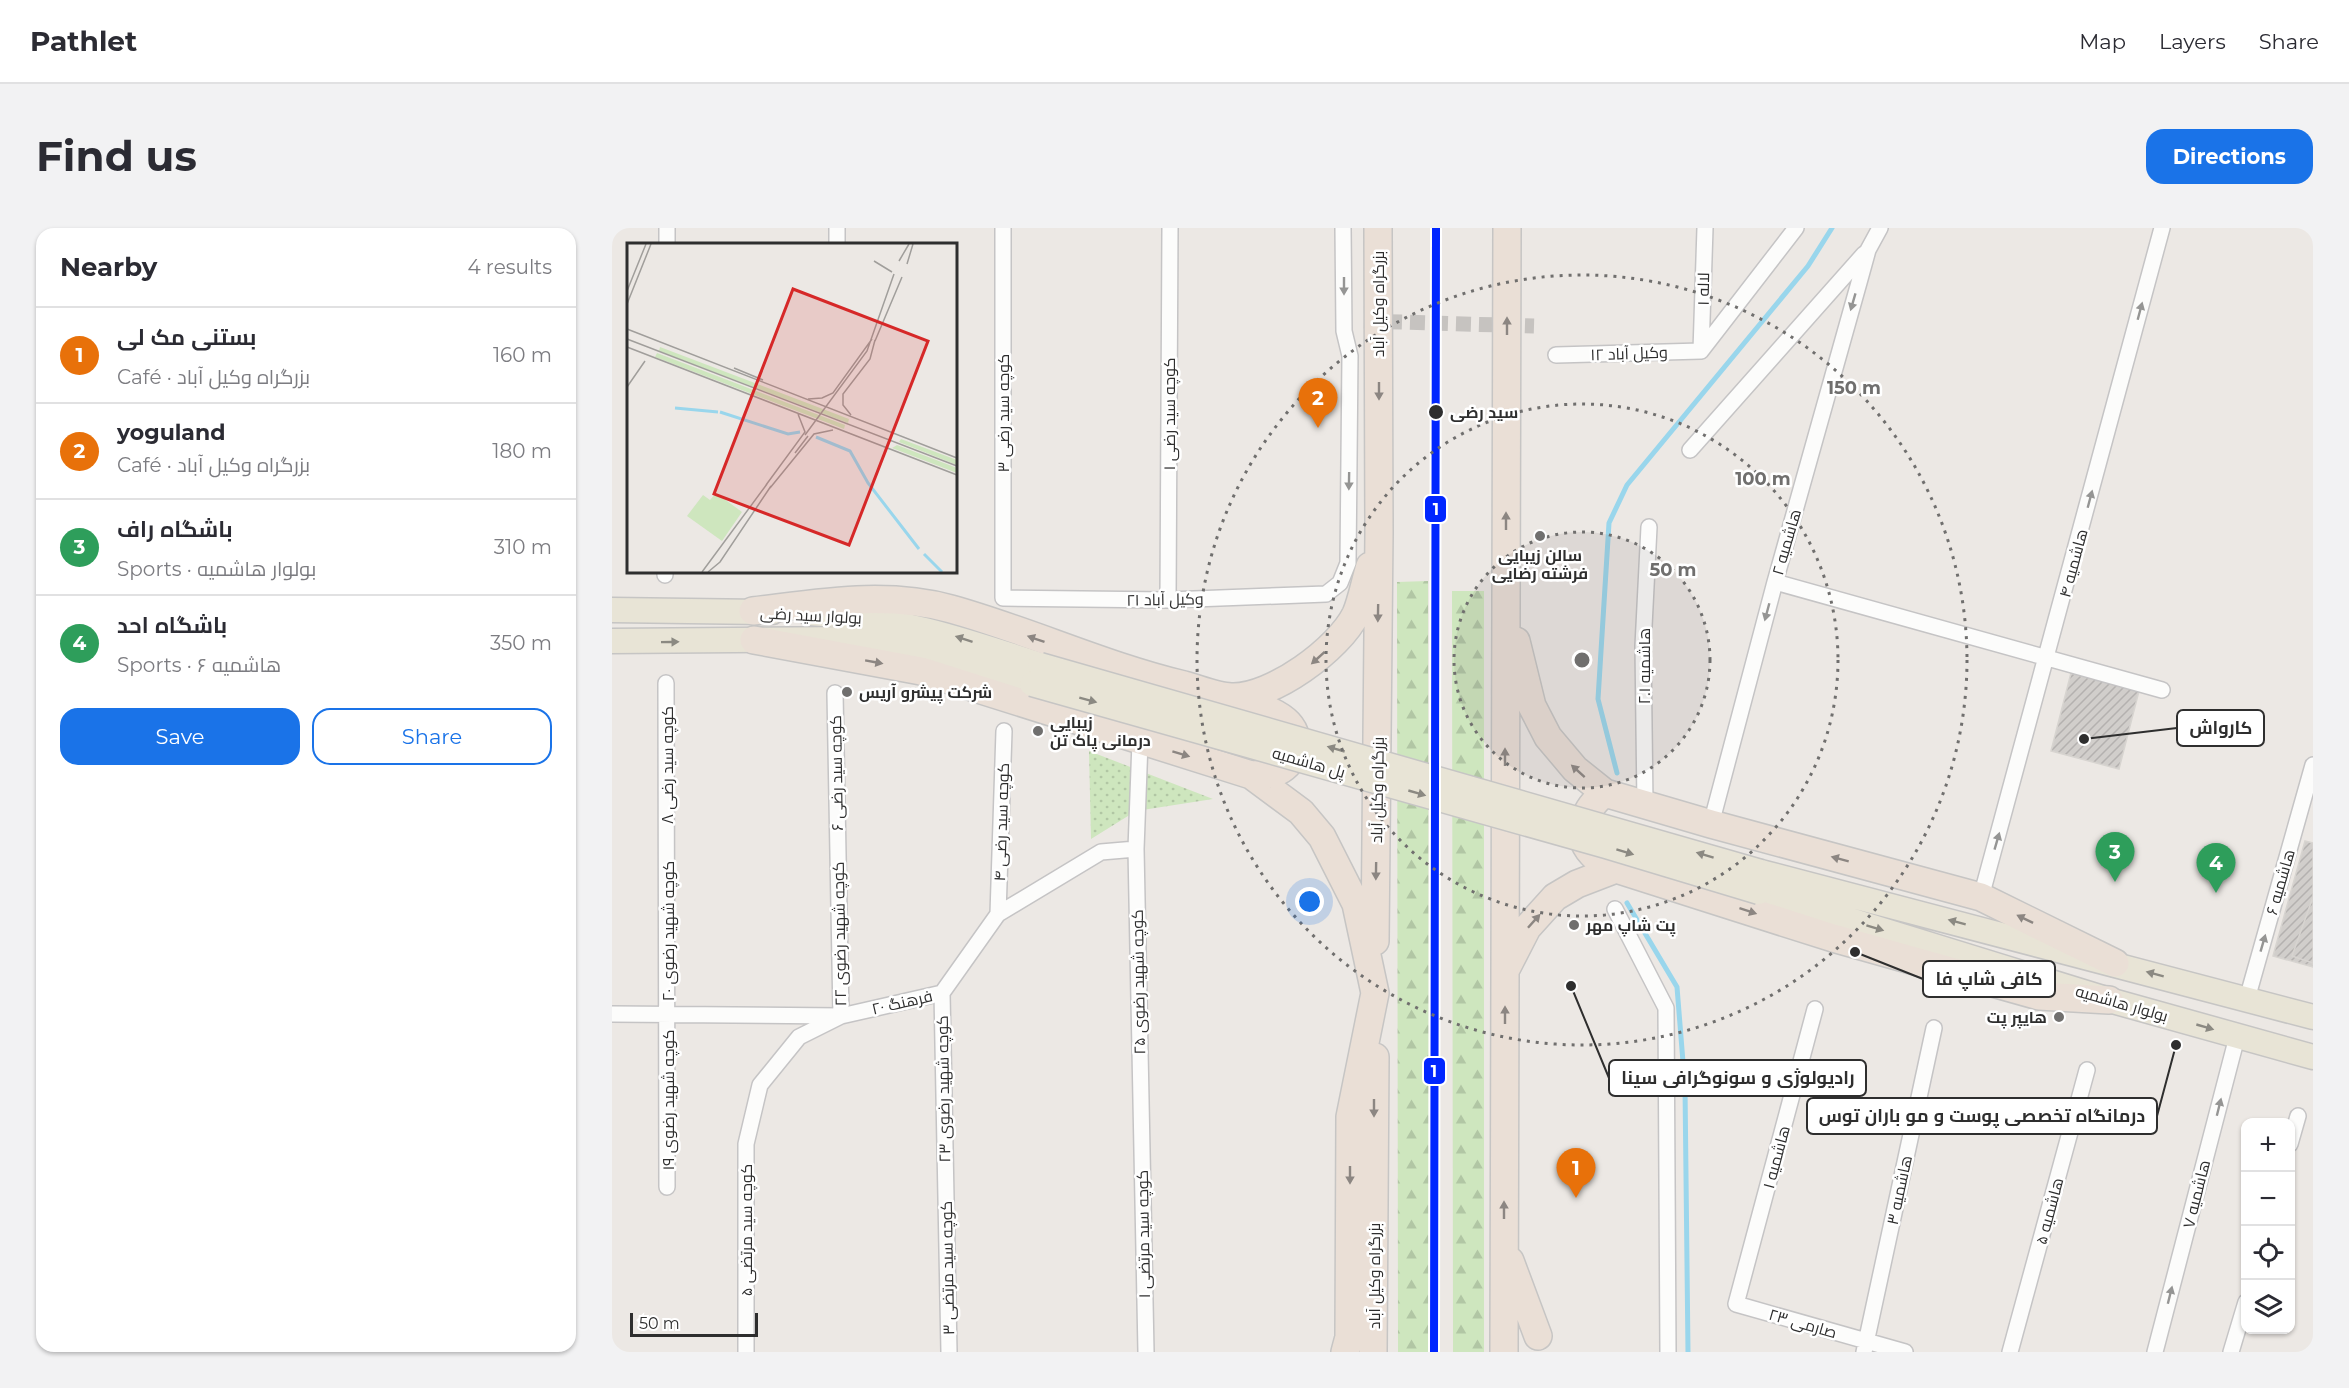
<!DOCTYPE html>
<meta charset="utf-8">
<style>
body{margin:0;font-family:Montserrat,Cairo,sans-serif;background:#f2f2f3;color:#2b2b33}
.controls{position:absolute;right:18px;bottom:18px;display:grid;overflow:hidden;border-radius:12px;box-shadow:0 2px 4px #0004}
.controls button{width:54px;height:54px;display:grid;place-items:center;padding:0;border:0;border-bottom:2px solid #e1e1e2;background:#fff;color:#2b2b33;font:30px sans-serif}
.scale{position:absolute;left:18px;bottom:15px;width:128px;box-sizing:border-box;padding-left:6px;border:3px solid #2e2e2e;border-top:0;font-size:16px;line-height:21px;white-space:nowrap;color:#2e2e2e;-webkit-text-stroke:4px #fff;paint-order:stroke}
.you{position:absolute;left:698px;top:674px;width:21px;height:21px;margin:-15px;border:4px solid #fff;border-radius:50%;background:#1a73e8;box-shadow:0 0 0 9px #1a73e833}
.badge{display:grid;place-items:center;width:39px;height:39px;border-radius:50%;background:#1a73e8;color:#fff;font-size:20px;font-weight:700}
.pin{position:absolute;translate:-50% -50px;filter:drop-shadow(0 2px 3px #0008)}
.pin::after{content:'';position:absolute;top:32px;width:21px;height:18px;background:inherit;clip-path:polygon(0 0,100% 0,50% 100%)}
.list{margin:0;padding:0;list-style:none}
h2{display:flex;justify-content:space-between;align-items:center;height:78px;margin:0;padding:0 24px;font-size:26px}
h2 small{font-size:20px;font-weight:400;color:#7c7c81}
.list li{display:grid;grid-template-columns:39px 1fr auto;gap:18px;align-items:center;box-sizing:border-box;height:96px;padding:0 24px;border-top:2px solid #e1e1e2}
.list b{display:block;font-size:22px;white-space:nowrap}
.list p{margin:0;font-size:20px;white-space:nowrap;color:#7c7c81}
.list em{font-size:20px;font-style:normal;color:#7c7c81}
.actions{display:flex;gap:12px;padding:18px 24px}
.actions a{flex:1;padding:14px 0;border:2px solid #1a73e8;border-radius:18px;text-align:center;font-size:21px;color:#1a73e8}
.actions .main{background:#1a73e8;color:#fff}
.icon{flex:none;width:33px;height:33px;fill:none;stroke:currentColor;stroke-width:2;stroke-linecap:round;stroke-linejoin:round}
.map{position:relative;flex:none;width:1701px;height:1124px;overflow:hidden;border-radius:18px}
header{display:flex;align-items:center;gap:36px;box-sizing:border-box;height:84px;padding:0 30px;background:#fff;border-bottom:2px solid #e1e1e2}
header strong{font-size:28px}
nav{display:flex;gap:33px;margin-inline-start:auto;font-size:21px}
.intro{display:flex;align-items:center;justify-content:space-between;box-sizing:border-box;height:144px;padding:0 36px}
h1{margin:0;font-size:42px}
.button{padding:15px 27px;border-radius:18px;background:#1a73e8;color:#fff;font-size:21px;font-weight:700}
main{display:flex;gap:36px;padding:0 36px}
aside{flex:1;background:#fff;border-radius:18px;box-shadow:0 2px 4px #0004}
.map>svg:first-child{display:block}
.forest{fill:url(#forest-firs)}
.park{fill:url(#park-dots)}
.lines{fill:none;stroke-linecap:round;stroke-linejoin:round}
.stream{stroke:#99d6ec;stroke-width:5}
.building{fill:url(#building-hatch);stroke:#d7d4d0;stroke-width:1.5}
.street-tunnel{stroke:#c6c3c0;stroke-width:15;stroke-dasharray:15 8;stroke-linecap:butt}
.street-casing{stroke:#c5c4c5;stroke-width:18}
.primary-casing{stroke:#c6c5c4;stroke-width:27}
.highway-casing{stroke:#c6c5c4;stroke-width:30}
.street{stroke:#fcfcfb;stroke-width:15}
.primary{stroke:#e8e4d6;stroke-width:24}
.highway{stroke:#eadfd6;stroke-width:27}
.primary-bridge-casing{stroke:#c6c5c4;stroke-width:27;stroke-linecap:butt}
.primary-bridge{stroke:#e8e4d6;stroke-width:24}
.rail-1-casing{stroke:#fff;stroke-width:12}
.rail-1{stroke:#0026ff;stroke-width:8}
.oneway{fill:#959594}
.oneway2{fill:#8c8682}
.oneway3{fill:#8b8982}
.ring{fill:none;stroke:#706f6e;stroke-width:3;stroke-dasharray:3 6}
.stop-dot{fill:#2e2e2e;stroke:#fff;stroke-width:2}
.poi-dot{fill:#706f6e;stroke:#fff;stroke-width:2}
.labels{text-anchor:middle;stroke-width:5;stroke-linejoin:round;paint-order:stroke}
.street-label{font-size:16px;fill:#2e2e2e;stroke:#fff}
.stop-label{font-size:16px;font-weight:bold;fill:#2e2e2e;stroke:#fff;text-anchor:start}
.poi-label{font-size:16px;font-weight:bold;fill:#2e2e2e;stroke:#fff;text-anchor:start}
.inset-river{fill:none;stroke:#99d6ec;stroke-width:3}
.inset-road{fill:none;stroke:#a09e9b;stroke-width:1.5}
.view{fill:#d62828;fill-opacity:0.15;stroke:#d62828;stroke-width:3}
.inset-edge{fill:none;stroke:#2e2e2e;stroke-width:3}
.centre{fill:#706f6e;stroke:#fff;stroke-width:3}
.ring-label{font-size:18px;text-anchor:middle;font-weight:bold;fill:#706f6e;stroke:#fff;stroke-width:5;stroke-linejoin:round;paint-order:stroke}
.leader{fill:none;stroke:#2e2e2e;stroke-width:2}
.callout-dot{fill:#2e2e2e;stroke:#fff;stroke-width:2}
.callout{fill:#fff;stroke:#2e2e2e;stroke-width:2}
.callout-label{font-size:18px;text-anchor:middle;font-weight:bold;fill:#2e2e2e}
.line-badge{stroke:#fff;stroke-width:2}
.badge-label{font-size:16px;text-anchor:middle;font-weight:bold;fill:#fff}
</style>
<header>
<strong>Pathlet</strong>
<nav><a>Map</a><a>Layers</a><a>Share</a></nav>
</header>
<div class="intro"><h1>Find us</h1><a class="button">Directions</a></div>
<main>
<aside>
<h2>Nearby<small>4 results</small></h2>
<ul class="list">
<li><span class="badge" style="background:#e8710a">1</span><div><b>بستنی مک لی</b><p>Café · بزرگراه وکیل آباد</p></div><em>160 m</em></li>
<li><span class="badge" style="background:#e8710a">2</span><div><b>yoguland</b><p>Café · بزرگراه وکیل آباد</p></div><em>180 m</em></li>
<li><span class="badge" style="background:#2e9e5b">3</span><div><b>باشگاه راف</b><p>Sports · بولوار هاشمیه</p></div><em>310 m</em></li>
<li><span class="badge" style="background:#2e9e5b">4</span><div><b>باشگاه احد</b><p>Sports · هاشمیه ۶</p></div><em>350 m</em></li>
</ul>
<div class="actions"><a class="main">Save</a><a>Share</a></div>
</aside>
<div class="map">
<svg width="1701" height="1124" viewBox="0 0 1701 1124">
<defs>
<pattern id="forest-firs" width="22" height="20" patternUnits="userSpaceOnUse" patternTransform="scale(1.5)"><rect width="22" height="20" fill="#cee6be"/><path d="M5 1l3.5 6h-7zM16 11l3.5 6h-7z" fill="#b1c6a4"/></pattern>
<pattern id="park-dots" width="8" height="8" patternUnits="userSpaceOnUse" patternTransform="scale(1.5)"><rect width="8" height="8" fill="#cee6be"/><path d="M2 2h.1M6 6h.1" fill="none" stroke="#b1c6a4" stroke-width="1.8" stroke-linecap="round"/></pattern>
<pattern id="building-hatch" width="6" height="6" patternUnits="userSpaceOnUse" patternTransform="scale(1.5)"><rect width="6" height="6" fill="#d1cecb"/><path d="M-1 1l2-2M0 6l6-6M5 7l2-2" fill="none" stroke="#b4b1af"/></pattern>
</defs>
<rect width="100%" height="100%" fill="#ece8e4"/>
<path class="forest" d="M816,353L817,1124H786L785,354Z
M840,363H872V1124H841Z"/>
<path class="park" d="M477,523L601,571L524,583L479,611Z"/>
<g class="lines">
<path class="stream" d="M1005,545L986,471L997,295L1015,257L1196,38L1220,0
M1015,675L1065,759L1073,859L1076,1124"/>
</g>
<path class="building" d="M1459,445L1527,463L1507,541L1439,523Z
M1693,613L1701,615V739L1661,728Z
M1701,669V735L1680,728Z"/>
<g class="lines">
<path class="street-tunnel" d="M752,93L922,98"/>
<g class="street-casing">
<path id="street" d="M55,0V16
M391,0V370L556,372L714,366L728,355L736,335L738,128L732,103L731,0
M225,16V0
M1089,123L1184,0
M1089,123L1093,0
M944,127L1089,123
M1078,222L1252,26
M53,347V344
M1163,354L1550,462
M556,372L558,0
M54,455L55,959
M528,514L524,621L534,1124
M1033,577L1031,418L1037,299
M1099,596L1163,354L1248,51L1256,22L1268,0
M1369,669L1550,0
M1003,681L1054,780L1056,1124
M386,686L392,503
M330,765L337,1124
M1635,771L1701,537
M1203,781L1124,1076L1293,1124
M0,786L229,788L330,765L386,686L489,624L524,621
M1678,916L1686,888
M134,1124V916L148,857L187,809L229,788L223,465
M1252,1124L1322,800
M1398,1124L1475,842
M1543,1124L1625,809
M1619,1124L1634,1074"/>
</g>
<g class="primary-casing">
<path id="primary" d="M0,382L160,384
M197,385C283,389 347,410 428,437
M0,413L239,411L324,424L420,456
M1149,644L1701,789
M1147,664L1497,772L1701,829"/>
</g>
<g class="highway-casing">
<path id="highway" d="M141,383C208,375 273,363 339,381C418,403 492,438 572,457C587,461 605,469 620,469C660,470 727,421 744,386C750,372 753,354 758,338
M142,412L309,443L639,547L689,584L710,609L744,676L763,765L738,889L737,1109L733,1124
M904,413L920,478L936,509L963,541L993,565L1099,596L1369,669L1503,735
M621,469C638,476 664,482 676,495C692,512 683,538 662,545C655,547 646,546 639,547
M993,565C975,578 960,605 980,626C985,632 997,636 1004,641
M763,713L767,305L766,0
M895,739L915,700L943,669L965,656L1004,641L1221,710L1427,768L1497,772
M898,1033L926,1108
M761,1124L763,829
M892,1124L895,0"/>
</g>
<use href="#street" class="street"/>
<use href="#primary" class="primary"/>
<use href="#highway" class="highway"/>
<g class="primary-bridge-casing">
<path id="primary-bridge" d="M428,437L1149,644
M420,456L994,618L1147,664"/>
</g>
<use href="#primary-bridge" class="primary-bridge"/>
<g class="rail-1-casing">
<path id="rail-1" d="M822,1124L824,0"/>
</g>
<use href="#rail-1" class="rail-1"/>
</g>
<defs><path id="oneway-solid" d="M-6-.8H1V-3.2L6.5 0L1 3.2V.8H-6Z" transform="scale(1.5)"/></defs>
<g class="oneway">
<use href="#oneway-solid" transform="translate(732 58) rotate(90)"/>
<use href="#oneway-solid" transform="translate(1241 74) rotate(106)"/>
<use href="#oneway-solid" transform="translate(1528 83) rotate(-75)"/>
<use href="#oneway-solid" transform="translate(737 253) rotate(91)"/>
<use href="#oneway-solid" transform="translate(1478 271) rotate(-75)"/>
<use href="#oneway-solid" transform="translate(1155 384) rotate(105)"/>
<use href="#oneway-solid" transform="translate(1385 613) rotate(-74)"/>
<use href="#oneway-solid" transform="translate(1651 715) rotate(-74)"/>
<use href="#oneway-solid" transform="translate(1607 879) rotate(-76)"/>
<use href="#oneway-solid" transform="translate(1558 1067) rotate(-76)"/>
</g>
<g class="oneway2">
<use href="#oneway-solid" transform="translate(895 98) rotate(-90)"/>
<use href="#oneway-solid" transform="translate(767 163) rotate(90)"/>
<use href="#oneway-solid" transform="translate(894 293) rotate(-90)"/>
<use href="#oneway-solid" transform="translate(766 385) rotate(91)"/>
<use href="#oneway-solid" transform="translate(424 411) rotate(-161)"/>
<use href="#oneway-solid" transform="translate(706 430) rotate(138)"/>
<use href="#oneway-solid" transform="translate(262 434) rotate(10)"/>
<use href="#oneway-solid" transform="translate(569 526) rotate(17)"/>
<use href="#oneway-solid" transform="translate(893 529) rotate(-90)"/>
<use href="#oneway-solid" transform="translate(966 543) rotate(-138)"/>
<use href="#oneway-solid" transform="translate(1228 631) rotate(-165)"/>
<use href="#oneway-solid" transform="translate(764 643) rotate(91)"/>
<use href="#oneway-solid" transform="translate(1136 683) rotate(18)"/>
<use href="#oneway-solid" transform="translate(1413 691) rotate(-154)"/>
<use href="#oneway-solid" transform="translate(922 693) rotate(-48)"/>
<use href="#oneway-solid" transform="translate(893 787) rotate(-90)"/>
<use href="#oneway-solid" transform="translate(762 880) rotate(90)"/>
<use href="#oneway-solid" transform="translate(738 947) rotate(90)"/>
<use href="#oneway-solid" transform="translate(892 982) rotate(-90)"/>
</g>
<g class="oneway3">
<use href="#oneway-solid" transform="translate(352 411) rotate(-162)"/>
<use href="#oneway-solid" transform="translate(58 414) rotate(-1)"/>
<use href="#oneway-solid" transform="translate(476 472) rotate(15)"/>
<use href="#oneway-solid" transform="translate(724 521) rotate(-164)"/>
<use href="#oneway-solid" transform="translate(805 565) rotate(16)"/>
<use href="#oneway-solid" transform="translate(1013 624) rotate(17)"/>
<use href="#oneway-solid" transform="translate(1093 627) rotate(-163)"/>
<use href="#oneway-solid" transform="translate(1345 694) rotate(-165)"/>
<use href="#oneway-solid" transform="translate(1263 700) rotate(17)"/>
<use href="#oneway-solid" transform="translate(1543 746) rotate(-165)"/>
<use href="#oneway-solid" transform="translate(1593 799) rotate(16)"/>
</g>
<circle cx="970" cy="432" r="128" fill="#706f6e" fill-opacity=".12"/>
<g class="ring">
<circle cx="970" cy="432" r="128"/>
<circle cx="970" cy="432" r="256"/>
<circle cx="970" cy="432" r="385"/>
</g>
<circle class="stop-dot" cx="824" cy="184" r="8"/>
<g class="poi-dot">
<circle cx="928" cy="308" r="6"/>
<circle cx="235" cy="464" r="6"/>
<circle cx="426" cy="503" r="6"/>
<circle cx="962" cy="697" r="6"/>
<circle cx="1447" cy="789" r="6"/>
</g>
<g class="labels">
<g class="street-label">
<text transform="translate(1091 61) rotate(-89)" y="6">لاله ۱</text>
<text transform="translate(766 76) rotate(-90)" y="6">بزرگراه وکیل آباد</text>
<text transform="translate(1017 125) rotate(-2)" y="6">۱۲ وکیل آباد</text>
<text transform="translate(391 185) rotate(-90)" y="6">کوچه سید رضی ۳</text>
<text transform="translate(557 186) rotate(-90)" y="6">کوچه سید رضی ۱</text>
<text transform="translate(1174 314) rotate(-74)" y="6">هاشمیه ۲</text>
<text transform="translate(1461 335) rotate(-75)" y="6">هاشمیه ۴</text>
<text transform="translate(553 371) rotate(-1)" y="6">۲۱ وکیل آباد</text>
<text transform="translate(199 387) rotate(3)" y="6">بولوار سید رضی</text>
<text transform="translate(1032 438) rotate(-90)" y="6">هاشمیه ۲.۱</text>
<text transform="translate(697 534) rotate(16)" y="6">پل هاشمیه</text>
<text transform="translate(55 537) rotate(-90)" y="6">کوچه سید رضی ۸</text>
<text transform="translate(224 545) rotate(-91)" y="6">کوچه سید رضی ۶</text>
<text transform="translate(765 562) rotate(-89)" y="6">بزرگراه وکیل آباد</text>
<text transform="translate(389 594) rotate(-88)" y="6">کوچه سید رضی ۴</text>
<text transform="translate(1668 654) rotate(-74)" y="6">هاشمیه ۶</text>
<text transform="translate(56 703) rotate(-90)" y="6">کوچه شهید رضوی ۲۰</text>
<text transform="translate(227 706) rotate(-91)" y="6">کوچه شهید رضوی ۲۲</text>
<text transform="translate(526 754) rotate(-91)" y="6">کوچه شهید رضوی ۲۵</text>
<text transform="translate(290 774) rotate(-13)" y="6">فرهنگ ۲۰</text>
<text transform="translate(1510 775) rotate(16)" y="6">بولوار هاشمیه</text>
<text transform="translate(331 861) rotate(-91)" y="6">کوچه شهید رضوی ۲۳</text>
<text transform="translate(56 872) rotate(-90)" y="6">کوچه شهید رضوی ۱۹</text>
<text transform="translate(1164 929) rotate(-75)" y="6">هاشمیه ۱</text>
<text transform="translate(1287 962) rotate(-78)" y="6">هاشمیه ۳</text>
<text transform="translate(1584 966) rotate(-76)" y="6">هاشمیه ۷</text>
<text transform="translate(1437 983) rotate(-75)" y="6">هاشمیه ۵</text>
<text transform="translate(134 1002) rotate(-90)" y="6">کوچه سید مرتضی ۵</text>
<text transform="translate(531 1006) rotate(-91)" y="6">کوچه سید مرتضی ۱</text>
<text transform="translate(335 1040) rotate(-91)" y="6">کوچه سید مرتضی ۳</text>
<text transform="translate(762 1048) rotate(-90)" y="6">بزرگراه وکیل آباد</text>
<text transform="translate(1191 1095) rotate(16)" y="6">صارمی ۲۳</text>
</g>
<g class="stop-label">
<text x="838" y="190">سید رضی</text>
</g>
<g class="poi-label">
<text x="928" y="333" text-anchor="middle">سالن زیبایی<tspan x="928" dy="18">فرشته رضایی</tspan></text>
<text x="247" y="470">شرکت پیشرو آریس</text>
<text x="438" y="500">زیبایی<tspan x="438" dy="18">درمانی پاک تن</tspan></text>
<text x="974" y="703">پت شاپ مهر</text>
<text x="1435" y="795" text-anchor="end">هایپر پت</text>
</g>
</g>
<g transform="translate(15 15)">
<rect width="330" height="330" fill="#ece8e4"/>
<path d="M33,104L222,176L221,180L32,108ZM30,110L218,182L217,186L28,114ZM274,196L330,217V222L272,199ZM270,202L330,225V230L265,205Z" fill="#cee6be"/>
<path d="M89,250L115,269L95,298L60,273L76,252L83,257Z" fill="#cee6be"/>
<path class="inset-river" d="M48,165L91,169M93,169L161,191L173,189M189,194L223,208L241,240L292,306M297,311L315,329"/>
<path class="inset-road" d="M247,18L265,29M272,18L282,1M280,21L286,1M0,48L19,1M0,61L24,1M0,86L330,215M0,96L330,223M248,98L275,34M0,104L330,232M107,125L136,137M0,144L18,118M181,156L195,155L206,150L245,96M224,172L216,162V151L243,116L248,97M178,192L240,108L267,31M168,210L181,193M139,242L178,189L171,171M143,245L187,191L206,187M75,329L140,241M81,329L93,319L144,243"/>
<path class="view" d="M166,46L301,98L222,302L87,251Z"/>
<rect width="330" height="330" class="inset-edge"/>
</g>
<circle cx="970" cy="432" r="9" class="centre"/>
<g class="ring-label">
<text x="1242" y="166">150 m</text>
<text x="1151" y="257">100 m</text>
<text x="1061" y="348">50 m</text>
</g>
<path class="leader" d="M1472 511L1565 500M1243 724L1311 751M959 758L997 850M1564 817L1545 888"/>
<g class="callout-dot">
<circle cx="1472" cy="511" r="6"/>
<circle cx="1243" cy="724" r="6"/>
<circle cx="959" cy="758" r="6"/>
<circle cx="1564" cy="817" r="6"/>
</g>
<g class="callout">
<rect x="1565" y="482" width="87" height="36" rx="6"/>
<rect x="1311" y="733" width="132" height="36" rx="6"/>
<rect x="997" y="832" width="257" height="36" rx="6"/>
<rect x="1195" y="870" width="350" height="36" rx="6"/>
</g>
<g class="callout-label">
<text x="1609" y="506">کارواش</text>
<text x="1377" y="757">کافی شاپ فا</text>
<text x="1126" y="856">رادیولوژی و سونوگرافی سینا</text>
<text x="1370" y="894">درمانگاه تخصصی پوست و مو باران توس</text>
</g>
<g class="line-badge">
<rect x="812" y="267" width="23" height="28" rx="6" fill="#0026ff"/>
<rect x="811" y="829" width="23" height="28" rx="6" fill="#0026ff"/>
</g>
<g class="badge-label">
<text x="824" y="287">1</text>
<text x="822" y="849">1</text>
</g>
</svg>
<div class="controls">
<button>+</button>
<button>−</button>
<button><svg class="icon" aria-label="locate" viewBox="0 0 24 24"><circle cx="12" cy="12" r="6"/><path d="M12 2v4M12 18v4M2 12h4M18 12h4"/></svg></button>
<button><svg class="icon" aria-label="layers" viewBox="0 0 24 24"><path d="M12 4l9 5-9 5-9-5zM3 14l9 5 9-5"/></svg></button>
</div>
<div class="scale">50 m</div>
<div class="you"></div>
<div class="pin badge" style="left:964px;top:970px;background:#e8710a">1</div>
<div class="pin badge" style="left:706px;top:200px;background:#e8710a">2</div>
<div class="pin badge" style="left:1503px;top:654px;background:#2e9e5b">3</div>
<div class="pin badge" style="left:1604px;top:665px;background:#2e9e5b">4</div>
</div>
</main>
